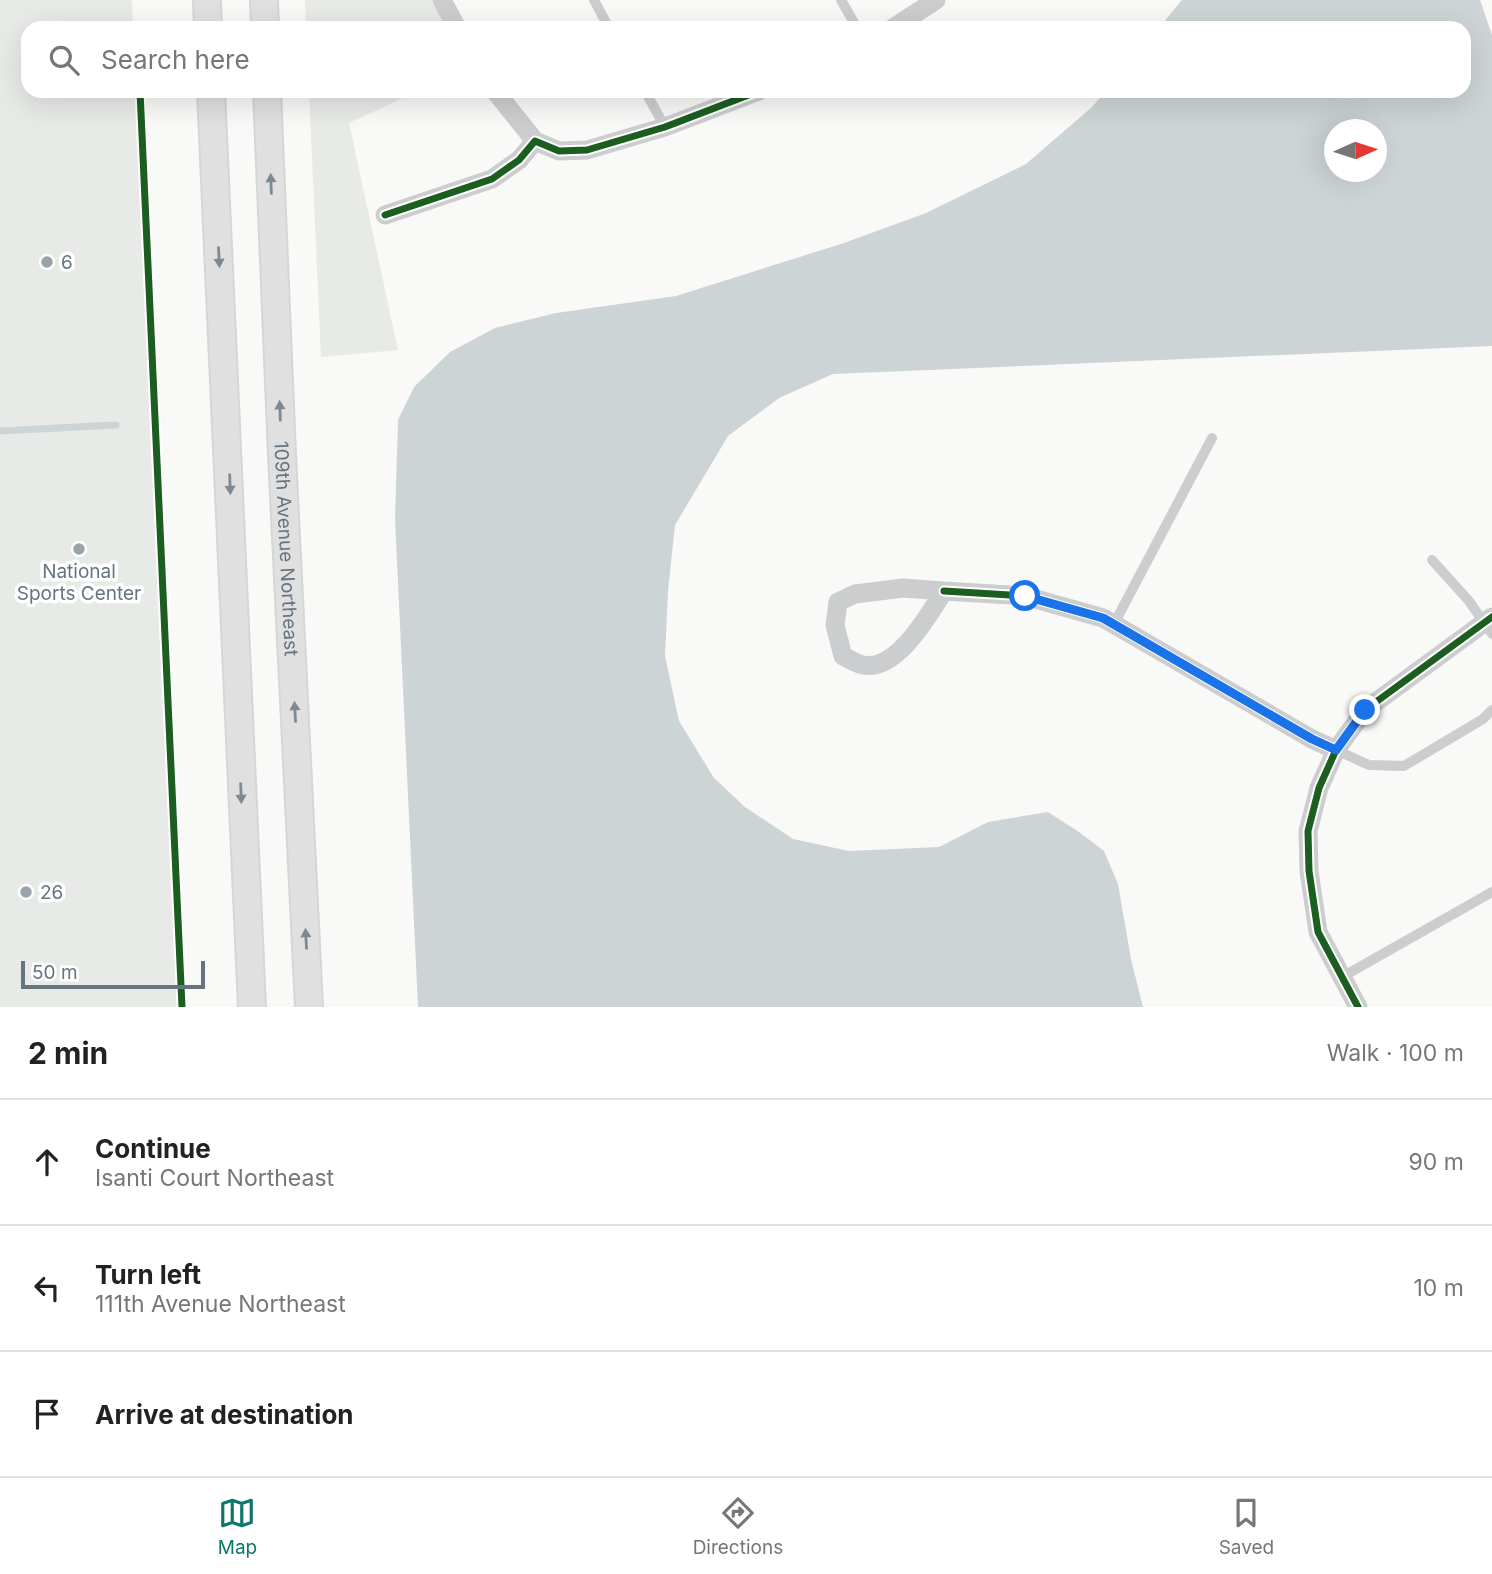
<!DOCTYPE html>
<meta charset="utf-8">
<style>
body{margin:0;font-family:Inter,sans-serif;background:#f6f6f6;color:#222}
.compass{position:absolute;left:1324px;top:119px;width:63px;height:63px;border-radius:50%;background:#fff;box-shadow:0 7px 28px #0002;rotate:87deg}
.scale{position:absolute;left:21px;bottom:18px;width:184px;box-sizing:border-box;padding-left:7px;border:4px solid #667480;border-top:0;font-size:19px;line-height:24px;white-space:nowrap;color:#667480;-webkit-text-stroke:5px #fff;paint-order:stroke}
.stop{position:absolute;width:21px;height:21px;margin:-16px;border:5px solid #1a73e8;border-radius:50%;background:#fff}
.stop.end{background:#1a73e8;border-color:#fff;box-shadow:0 2px 7px #0008}
.list{margin:0;padding:0;list-style:none}
h2{display:flex;justify-content:space-between;align-items:center;height:91px;margin:0;padding:0 28px;font-size:30px}
h2 small{font-size:23px;font-weight:400;color:#767676}
.list li{display:grid;grid-template-columns:46px 1fr auto;gap:21px;align-items:center;box-sizing:border-box;height:126px;padding:0 28px;border-top:2px solid #e0e0e0}
.list b{display:block;font-size:26px;white-space:nowrap}
.list p{margin:0;font-size:23px;white-space:nowrap;color:#767676}
.list em{font-size:23px;font-style:normal;color:#767676}
.icon{flex:none;width:38px;height:38px;fill:none;stroke:currentColor;stroke-width:2;stroke-linecap:round;stroke-linejoin:round}
.map{position:relative;flex:none;width:1492px;height:1007px;overflow:hidden}
.search{position:absolute;background:#fff;box-shadow:0 7px 28px #0002;left:21px;right:21px;top:21px;height:77px;display:flex;align-items:center;gap:18px;box-sizing:border-box;padding:0 24px;border-radius:21px;color:#767676;font-size:26px}
.sheet{height:469px;background:#fff}
nav{display:flex;justify-content:space-around;align-items:center;box-sizing:border-box;height:98px;border-top:2px solid #e0e0e0;background:#fff;font-size:19px;color:#767676}
nav a{display:grid;justify-items:center;gap:4px}
nav .on{color:#0f766e}
.map>svg:first-child{display:block}
.green{fill:#e7eae6}
.water{fill:#cdd4d6;fill-rule:evenodd}
.lines{fill:none;stroke-linecap:round;stroke-linejoin:round}
.stream{stroke:#cdd4d6;stroke-width:7}
.secondary-casing{stroke:#d5d6d6;stroke-width:30}
.service{stroke:#cccdce;stroke-width:10}
.minor{stroke:#cccdce;stroke-width:19}
.secondary{stroke:#e0e0e1;stroke-width:26}
.cycleway-casing{stroke:#fff;stroke-width:11}
.cycleway{stroke:#1b5e20;stroke-width:7}
.oneway{fill:#7e8a93}
.route{stroke:#1a73e8;stroke-width:9}
.poi-dot{fill:#99a3aa;stroke:#fff;stroke-width:2.5}
.labels{text-anchor:middle;stroke-width:7;stroke-linejoin:round;paint-order:stroke}
.poi-label{font-size:19px;fill:#667480;stroke:#fff;text-anchor:start}
.street-label{font-size:19px;fill:#667480;stroke:#fff}
</style>
<div class="map">
<svg width="1492" height="1007" viewBox="0 0 1492 1007">
<rect width="100%" height="100%" fill="#f9f9f8"/>
<path class="green" d="M0,0H132L133,28H28V91H136L180,1007H0Z
M305,0H436L453,28H306Z
M309,91H418L349,123L398,350L321,357Z"/>
<path class="water" d="M1182,0H1480L1492,35V346L833,374L779,398L728,436L675,525L668,591L665,656L679,721L714,778L745,807L793,839L849,851L939,847L988,822L1048,812L1079,832L1104,851L1118,884L1131,959L1143,1007H418L395,519L398,420L414,387L450,352L495,328L556,313L676,296L844,243L926,213L1026,164L1091,108L1106,91H1464V28H1159ZM1334,130H1376V172H1334Z"/>
<g class="lines">
<path class="stream" d="M0,431L116,425"/>
<g class="secondary-casing">
<g id="secondary">
<path d="M207,0L208,28"/>
<path d="M264,0L265,28"/>
<path d="M211,91L252,1007"/>
<path id="s1" d="M267,91L282,455L309,1007"/>
</g>
</g>
<path class="service" d="M594,0L609,28
M841,0L857,28
M645,91L665,127
M1432,560L1469,601L1492,634
M1114,624L1212,438
M1336,750L1369,765L1404,766L1483,719L1492,710
M1342,977L1492,892"/>
<path class="minor" d="M442,0L457,28
M893,28L936,0
M495,91L535,141
M385,215L492,179L519,160L535,141L559,151L587,150L665,127L759,91
M903,588L944,591C929,614 897,672 863,665C857,664 849,659 843,656L835,625L838,602L855,594Z
M944,591L1025,596L1103,618L1312,739L1336,750
M1358,1007L1318,932L1309,871L1308,831L1319,788L1336,750L1365,710L1492,617"/>
<use href="#secondary" class="secondary"/>
<g class="cycleway-casing">
<path id="cycleway" d="M140,91L182,1007
M385,215L492,179L519,160L535,141L559,151L587,150L665,127L759,91
M944,591L1025,596L1103,618L1312,739L1336,750
M1358,1007L1318,932L1309,871L1308,831L1319,788L1336,750L1365,710L1492,617"/>
</g>
<use href="#cycleway" class="cycleway"/>
</g>
<defs><path id="oneway-solid" d="M-6-.8H1V-3.2L6.5 0L1 3.2V.8H-6Z" transform="scale(1.75)"/></defs>
<g class="oneway">
<use href="#oneway-solid" transform="translate(271 184) rotate(-92)"/>
<use href="#oneway-solid" transform="translate(219 257) rotate(87)"/>
<use href="#oneway-solid" transform="translate(280 411) rotate(-92)"/>
<use href="#oneway-solid" transform="translate(230 484) rotate(88)"/>
<use href="#oneway-solid" transform="translate(295 712) rotate(-93)"/>
<use href="#oneway-solid" transform="translate(241 793) rotate(88)"/>
<use href="#oneway-solid" transform="translate(306 939) rotate(-93)"/>
</g>
<g class="lines">
<path class="route" d="M1025,596L1103,618L1312,739L1336,750L1365,710"/>
</g>
<g class="poi-dot">
<circle cx="47" cy="262" r="7"/>
<circle cx="79" cy="549" r="7"/>
<circle cx="26" cy="892" r="7"/>
</g>
<g class="labels">
<g class="poi-label">
<text x="61" y="269">6</text>
<text x="79" y="578" text-anchor="middle">National<tspan x="79" dy="22">Sports Center</tspan></text>
<text x="40" y="899">26</text>
</g>
<g class="street-label">
<text dy="7" stroke="none"><textPath href="#s1" startOffset="458">109th Avenue Northeast</textPath></text>
</g>
</g>
</svg>
<svg class="compass" viewBox="-18 -18 36 36"><path d="M0-13l5 13h-10z" fill="#e53935"/><path d="M0 13l5-13h-10z" fill="#767676"/></svg>
<div class="scale">50 m</div>
<div class="stop" style="left:1025px;top:596px"></div>
<div class="stop end" style="left:1365px;top:710px"></div>
<div class="search"><svg class="icon" aria-label="search" viewBox="0 0 24 24"><circle cx="10" cy="10" r="6"/><path d="M15 15l6 6"/></svg>Search here</div>
</div>
<section class="sheet">
<h2>2 min<small>Walk · 100 m</small></h2>
<ul class="list">
<li><svg class="icon" aria-label="ahead" viewBox="0 0 24 24"><path d="M12 20V5M6 11l6-6 6 6"/></svg><div><b>Continue</b><p>Isanti Court Northeast</p></div><em>90 m</em></li>
<li><svg class="icon" aria-label="left" viewBox="0 0 24 24"><path d="M17 20v-9H6M10 6l-5 5 5 5"/></svg><div><b>Turn left</b><p>111th Avenue Northeast</p></div><em>10 m</em></li>
<li><svg class="icon" aria-label="arrive" viewBox="0 0 24 24"><path d="M6 21V4h12l-3 4 3 4H6"/></svg><div><b>Arrive at destination</b></div></li>
</ul>
</section>
<nav>
<a class="on"><svg class="icon" aria-label="map" viewBox="0 0 24 24"><path d="M3 6l6-2 6 2 6-2v14l-6 2-6-2-6 2zM9 4v14M15 6v14"/></svg>Map</a>
<a><svg class="icon" aria-label="directions" viewBox="0 0 24 24"><path d="M12 3l9 9-9 9-9-9zM9 14v-3h6M13 9l2 2-2 2"/></svg>Directions</a>
<a><svg class="icon" aria-label="saved" viewBox="0 0 24 24"><path d="M7 4h10v16l-5-4-5 4z"/></svg>Saved</a>
</nav>
